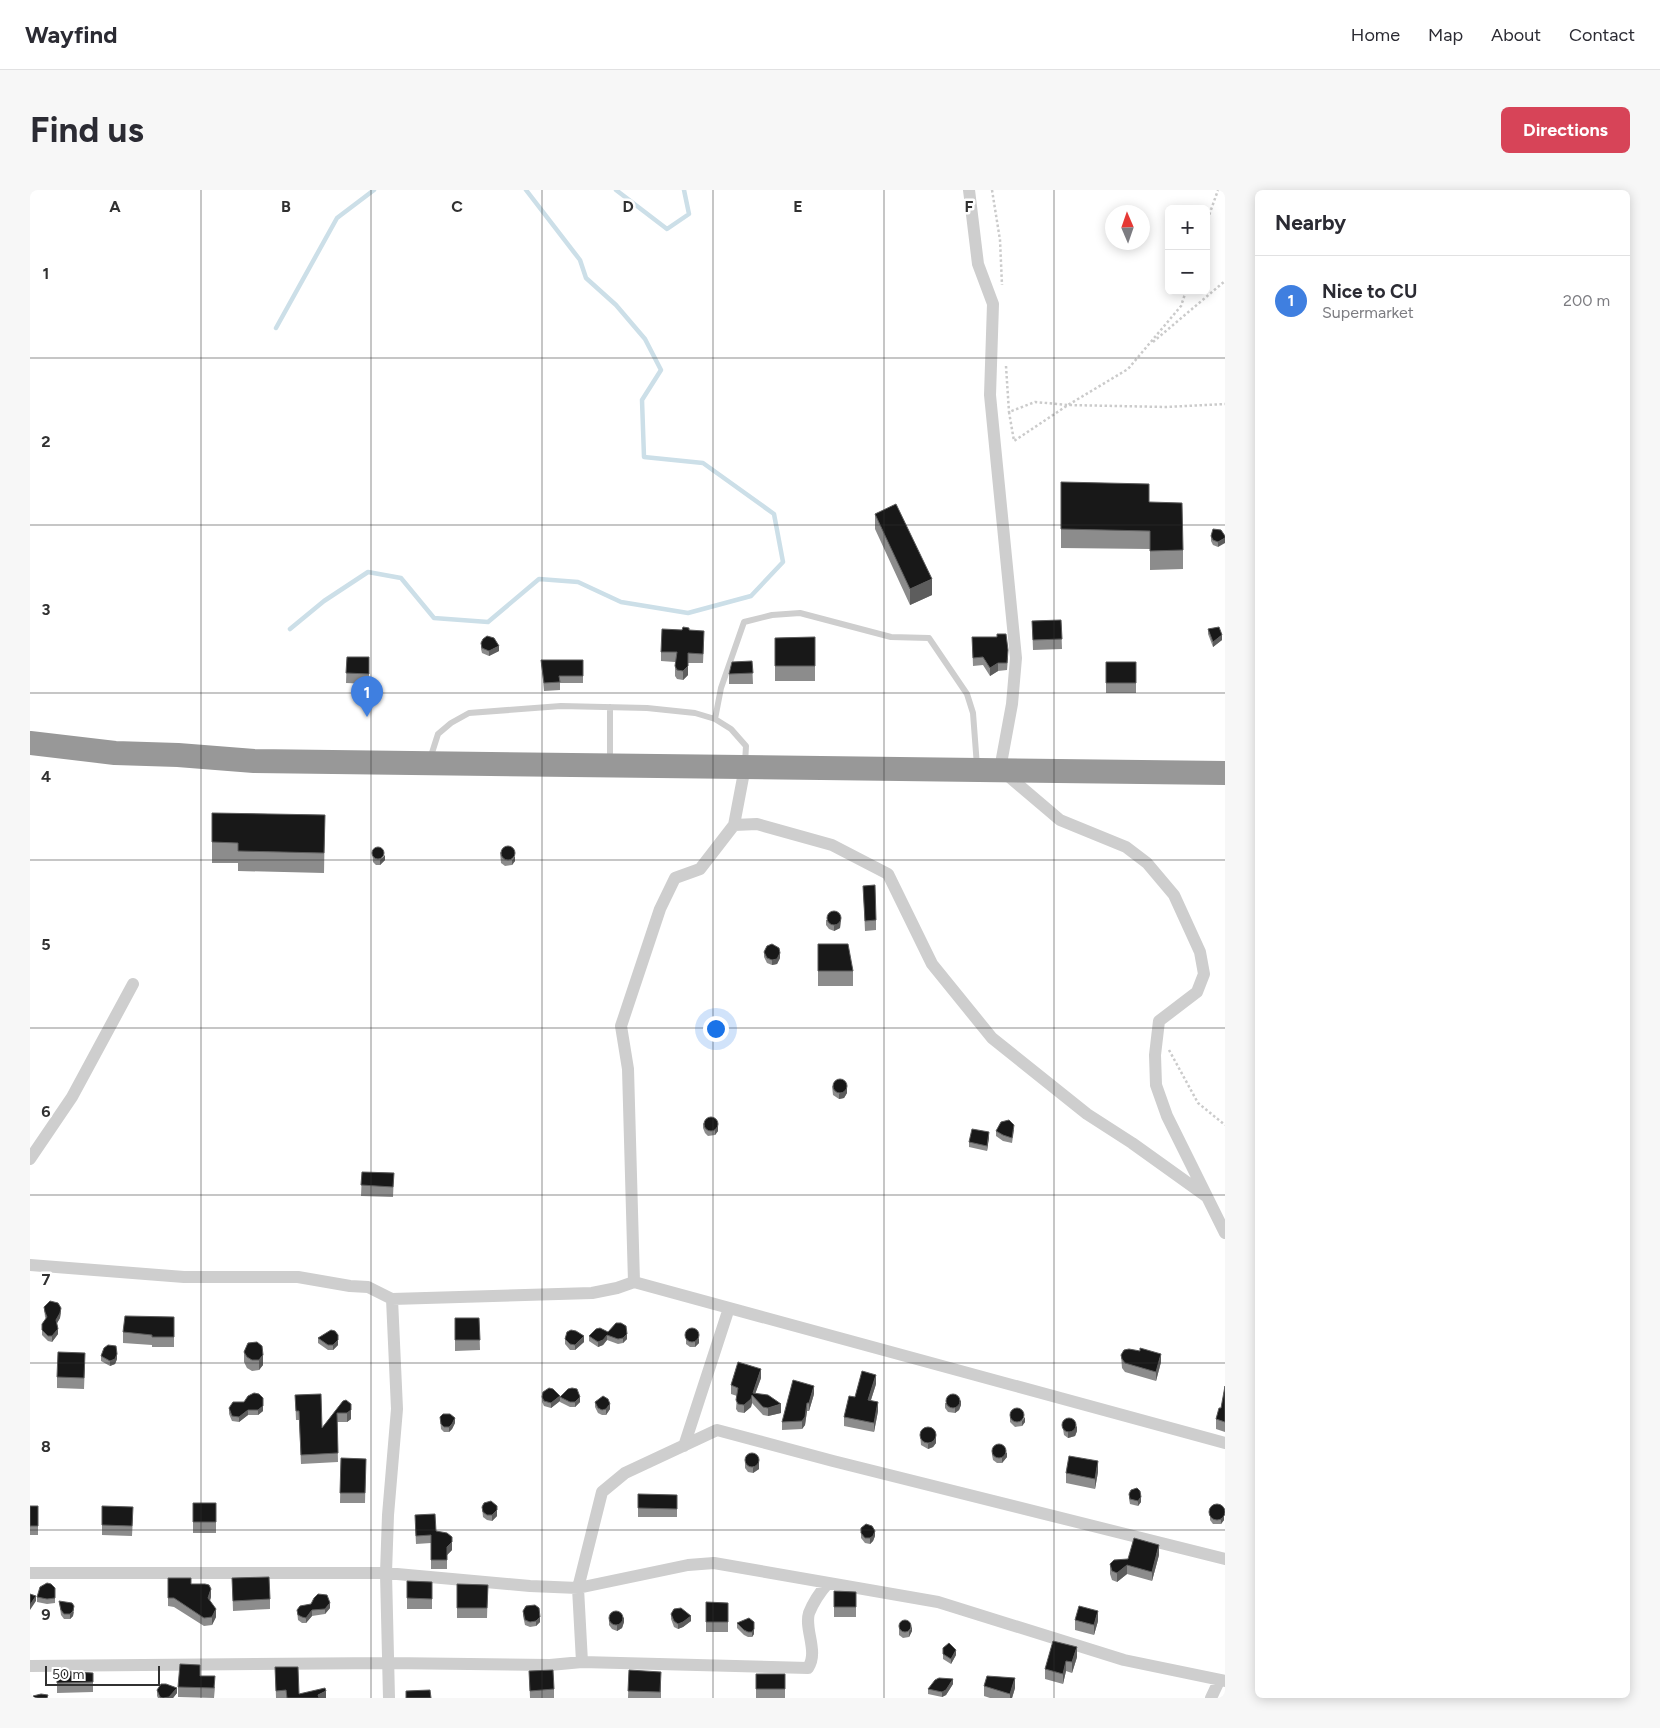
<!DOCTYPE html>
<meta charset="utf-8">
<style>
body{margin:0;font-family:Figtree,sans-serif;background:#f7f7f7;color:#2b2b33}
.controls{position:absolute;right:15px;top:15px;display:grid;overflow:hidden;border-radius:8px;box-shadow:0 2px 12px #0003}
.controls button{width:45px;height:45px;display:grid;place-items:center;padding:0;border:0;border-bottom:1px solid #e1e1e2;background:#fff;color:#2b2b33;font:25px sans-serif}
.compass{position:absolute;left:1075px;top:15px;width:45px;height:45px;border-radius:50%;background:#fff;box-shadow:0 2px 12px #0003;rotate:358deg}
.scale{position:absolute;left:15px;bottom:12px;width:115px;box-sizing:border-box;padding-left:5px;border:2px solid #313131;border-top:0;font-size:14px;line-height:18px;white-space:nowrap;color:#313131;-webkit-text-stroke:4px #fff;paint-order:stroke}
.you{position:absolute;left:685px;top:838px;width:18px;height:18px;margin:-12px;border:4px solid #fff;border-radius:50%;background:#1a73e8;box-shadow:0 0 0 8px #1a73e833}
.badge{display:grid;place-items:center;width:32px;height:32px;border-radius:50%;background:#d74458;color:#fff;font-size:16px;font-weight:700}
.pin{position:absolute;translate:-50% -41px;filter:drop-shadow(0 1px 2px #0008)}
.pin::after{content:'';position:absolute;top:26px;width:18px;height:15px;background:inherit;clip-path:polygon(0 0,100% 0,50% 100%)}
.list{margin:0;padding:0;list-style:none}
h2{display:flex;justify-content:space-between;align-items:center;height:65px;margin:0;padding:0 20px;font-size:21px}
h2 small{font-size:16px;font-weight:400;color:#7c7c81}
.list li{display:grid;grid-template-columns:32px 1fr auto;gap:15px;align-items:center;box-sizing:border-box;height:90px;padding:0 20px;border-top:1px solid #e1e1e2}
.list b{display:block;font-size:19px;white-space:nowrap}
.list p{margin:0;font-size:16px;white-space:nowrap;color:#7c7c81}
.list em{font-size:16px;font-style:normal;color:#7c7c81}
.map{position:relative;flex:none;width:1195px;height:1508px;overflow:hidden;border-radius:8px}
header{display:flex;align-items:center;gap:30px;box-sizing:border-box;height:70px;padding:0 25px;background:#fff;border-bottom:1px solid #e1e1e2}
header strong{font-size:24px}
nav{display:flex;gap:28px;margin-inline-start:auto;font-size:18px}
.intro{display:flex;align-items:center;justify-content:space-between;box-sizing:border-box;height:120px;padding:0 30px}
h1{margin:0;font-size:35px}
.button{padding:12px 22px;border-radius:8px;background:#d74458;color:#fff;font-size:18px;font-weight:700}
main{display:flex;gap:30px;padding:0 30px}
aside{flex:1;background:#fff;border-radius:8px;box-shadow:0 2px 12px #0003}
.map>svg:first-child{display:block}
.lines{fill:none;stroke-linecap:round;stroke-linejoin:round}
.stream{stroke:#ccdfe8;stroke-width:4.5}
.path{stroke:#cbcbcb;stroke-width:2.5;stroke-dasharray:2.5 2.5;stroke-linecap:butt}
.lane{stroke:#cecece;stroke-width:6}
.street{stroke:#cecece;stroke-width:12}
.highway{stroke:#989898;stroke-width:24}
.wall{fill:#8c8c8c}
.shaded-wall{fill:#5d5d5d}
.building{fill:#181818;stroke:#5d5d5d}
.grid{fill:none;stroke:#313131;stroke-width:1;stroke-opacity:0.55}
.grid-label{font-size:16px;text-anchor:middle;font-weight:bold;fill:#313131;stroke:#fff;stroke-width:5;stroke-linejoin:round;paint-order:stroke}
</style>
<header>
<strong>Wayfind</strong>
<nav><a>Home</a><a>Map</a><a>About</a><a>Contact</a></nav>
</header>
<div class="intro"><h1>Find us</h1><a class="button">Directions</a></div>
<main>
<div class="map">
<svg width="1195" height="1508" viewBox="0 0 1195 1508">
<rect width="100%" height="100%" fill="#fff"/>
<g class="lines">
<path class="stream" d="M586,0L637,39L659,24L654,0
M246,138L307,28L344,0
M260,439L294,411L338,382L371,388L404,428L458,432L509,389L548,392L591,412L658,423L721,406L753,372L744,324L673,273L614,267L612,210L631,180L615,149L586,115L556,88L550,70L496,0"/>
<path class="path" d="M962,0L970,50L972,95
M1176,34L1188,0
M1156,101L1151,116L1098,179L1038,215L984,251L979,222L1005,212L1038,215L1137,217L1195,214
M1123,152L1195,91
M976,176L979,222
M1139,860L1168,913L1195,935"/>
<path class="lane" d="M685,529L691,498L714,432L742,425L770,423L861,447L899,448L937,504L943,523L947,576
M400,569L408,544L421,533L439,523L531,516L617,518L665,523L685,529L701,539L716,556L715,573
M580,571V517"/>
<path class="street" d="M939,0L948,74L963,114L960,205L986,468L982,514L970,579L1030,630L1096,657L1117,673L1144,705L1170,762L1174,784L1167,802L1129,831L1125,865L1126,895L1137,926L1195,1043
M704,635L727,634L802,655L858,684L902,774L962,848L1057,924L1102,953L1176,1006
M0,969L42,907L103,794
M0,1075L154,1087H268L320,1096L338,1097L362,1109L367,1219L358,1325L356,1383L359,1508
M604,1092L598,879L591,836L630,719L645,688L670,679L704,635L715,577
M362,1109L562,1103L587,1098L604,1092L1195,1253
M654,1256L699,1118
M0,1383H356L500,1396L548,1398L658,1375L684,1373L908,1412L1094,1470L1195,1491
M552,1472L548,1398L572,1302L595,1283L687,1240L803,1271L1195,1369
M0,1476L358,1473L520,1475L552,1472L778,1478C789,1462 774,1439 779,1423C783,1413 791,1401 798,1393
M1181,1508L1189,1491"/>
<path class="highway" d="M0,553L85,563L148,565L224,571L1195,583"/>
</g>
<path class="wall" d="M1031,292L1119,312L1153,360V379L1120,380V359L1031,358Z
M845,324L902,405L880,415L845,339Z
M1191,340L1188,357L1183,355L1181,351V346Z
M1031,430L1032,459L1003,460L1002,431Z
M1178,439L1192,450L1183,457L1178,444Z
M659,440L674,450L673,473H658V485L653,490L647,489L645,486V472L631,471V462Z
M785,447V491H745V448Z
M942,447L978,468L977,480L968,481L960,486L953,475L943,476Z
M451,453L469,461L459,466L452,463L451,459Z
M317,467H339V494L316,493Z
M511,470H553V493H530V500L514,501Z
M722,471L723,494H699V484Z
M1076,472H1106V503H1076Z
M182,623L295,625L294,683L208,681V673H182Z
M342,662L355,670L350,675H346L343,672Z
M470,662L485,671L482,675L475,676L471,673Z
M833,696L846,730V740L835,741Z
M796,730L811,731L810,738L804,741L799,739L796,735Z
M788,754L823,781V796H788Z
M734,762L750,768L747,774L742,775L737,773L734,767Z
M802,896L817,903L814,908L809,909L803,905Z
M673,933L688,941L685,945L678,946L675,943L673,938Z
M984,940L982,953L973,951L966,946V941Z
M959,947L957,961L939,957V952Z
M332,982L364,983L363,1007L331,1006Z
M14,1117L31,1123L30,1128L27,1133L28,1144L22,1152L18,1151L12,1145V1140L16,1129L15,1127Z
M144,1127V1157H122V1155L93,1153V1142Z
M425,1128H449L450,1160L425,1161Z
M566,1139L597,1149L593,1153L588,1154L577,1150L573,1155L568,1157L559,1151V1146Z
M656,1143L669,1153L665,1157H660L656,1154Z
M288,1148L308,1155L303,1160H298L288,1153Z
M535,1149L554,1152L545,1160H540L535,1154Z
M218,1153L233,1175L229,1180L222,1181L217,1178L214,1172V1162Z
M1091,1165L1131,1172L1126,1191L1095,1182L1092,1178Z
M71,1166L87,1169L85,1174L80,1176L71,1171Z
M55,1173L54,1199L27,1198V1187Z
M731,1188L725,1204L751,1223L738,1226L733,1225L722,1213L721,1217L714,1223L708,1222L706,1219L707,1206L701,1204V1195Z
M846,1194L841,1210L848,1221L844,1242L814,1236V1227L825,1207Z
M1195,1196V1242L1186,1239V1229L1191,1218Z
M784,1204L779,1221H777L775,1235L772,1239L752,1240V1232Z
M265,1205L292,1238L313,1211L321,1214V1229L317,1232H307L308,1272L271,1274L269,1230H266Z
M512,1207L530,1211L521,1218L514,1216L512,1212Z
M530,1207L550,1212L545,1217H540L530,1212Z
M233,1208V1221L228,1225H218L209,1232L202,1231L199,1224V1218L214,1212Z
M565,1212L580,1219L576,1225H572L568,1223L565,1217Z
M915,1213L931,1215L929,1220L925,1223L918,1222L915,1218Z
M980,1222L995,1232L992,1236L985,1237L980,1232Z
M410,1227L425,1233L422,1239L419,1242H414L411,1239Z
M1032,1233L1047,1241L1045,1246L1038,1248L1034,1245Z
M906,1243V1253L903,1257L898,1259L891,1255L890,1244Z
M962,1260L977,1267L972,1273H967L963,1270L962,1265Z
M311,1268L336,1269L335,1313H310Z
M715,1273L729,1279L723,1283L718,1282L715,1278Z
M1068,1282L1065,1299L1036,1293V1283Z
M1099,1304L1111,1312L1108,1316L1100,1314L1099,1309Z
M647,1305V1327H608V1318Z
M163,1313H186V1343H163Z
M0,1316H8V1345H0Z
M452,1317L467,1326L462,1331L457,1330L453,1327Z
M1180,1318L1194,1330L1191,1334H1183L1180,1330Z
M103,1327L102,1346L72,1345V1335Z
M385,1333L422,1347V1360L417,1365V1379H401V1353L386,1354Z
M831,1343L845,1346L843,1351L840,1354L835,1353L831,1348Z
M1129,1365L1122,1391L1097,1384L1087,1392L1082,1390L1080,1384V1374L1098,1369Z
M138,1388L161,1394L181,1407L180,1411L186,1427L182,1435L174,1436L144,1417L138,1416Z
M202,1388L240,1409V1419L203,1421Z
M377,1391L402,1392V1419H377Z
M427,1394L458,1395L457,1428H427Z
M804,1401L826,1402V1427H804Z
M7,1407L25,1408V1413L17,1414L7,1412Z
M29,1411L44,1422L43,1426L40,1429H34L31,1425Z
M676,1412L698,1413V1442H676Z
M300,1418L295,1424L282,1426L276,1433H272L268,1430L267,1420Z
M493,1421L510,1432L506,1436L500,1437L495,1435L493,1426Z
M641,1424L661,1431L653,1437L648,1439L644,1437L641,1429Z
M579,1430L594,1432L592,1438L587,1441L582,1439L579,1435Z
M1045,1430L1068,1431L1064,1445L1045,1440Z
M724,1432V1444L722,1447H718L714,1445L707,1438V1433Z
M869,1435L882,1441L879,1447L873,1448L869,1445Z
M913,1458L926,1465L921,1474L913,1469Z
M1047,1467L1042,1483L1036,1481L1033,1494L1015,1489V1479Z
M245,1477L269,1504L296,1508H246Z
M599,1480L631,1492V1508H598Z
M27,1481L63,1483V1502L27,1503Z
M499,1481L524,1499V1508H500Z
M726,1484H755V1508H726Z
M170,1486L185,1497L184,1508L148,1507V1497Z
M923,1494L916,1505L912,1507L898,1504V1499Z
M954,1496L985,1498L982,1508H960L954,1506Z
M127,1500L147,1503L143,1508H128L127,1506Z"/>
<path class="shaded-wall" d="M1195,348V353L1188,357V352Z
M902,389V405L880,415V399Z
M1192,445V450L1183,457V452Z
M469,456V461L459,466V461Z
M658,463V485L653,490V481Z
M968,473V481L960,486V478Z
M355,665V670L350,675V670Z
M485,666V671L482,675V670Z
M811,726L810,738L804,741V736Z
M750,763V768L747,774L742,775V770Z
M817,898V903L814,908L809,909V904Z
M688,936V941L685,945V940Z
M959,942V947L957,961V956Z
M31,1118L30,1128L26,1135V1130Z
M28,1139V1144L22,1152V1146Z
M597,1144V1149L593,1153V1148Z
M577,1145V1150L573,1155L568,1157V1152Z
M554,1146V1152L545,1160V1155Z
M669,1148V1153L665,1157V1151Z
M308,1150V1155L303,1160V1155Z
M87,1164V1169L85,1174L80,1176V1171Z
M1131,1164V1172L1126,1191V1182Z
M233,1165V1175L229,1180V1170Z
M731,1179V1188L724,1207L723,1203Z
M846,1185V1194L838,1219V1210Z
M784,1196V1204L779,1221V1213Z
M722,1205V1213L721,1217L714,1223V1215Z
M530,1206V1211L521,1218V1213Z
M550,1207V1212L545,1217V1212Z
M931,1210V1215L929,1220L925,1223V1218Z
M848,1212V1221L844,1242V1233Z
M777,1213V1221L775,1235L772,1239V1231Z
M580,1214V1219L576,1225V1219Z
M751,1214V1223L738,1226V1218Z
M233,1216V1221L228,1225V1220Z
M218,1220V1225L209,1232V1227Z
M321,1220V1229L317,1232V1223Z
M995,1227V1232L992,1236V1231Z
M425,1228V1233L422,1239L419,1242V1237Z
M1047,1236V1241L1045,1246L1038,1248V1242Z
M906,1248V1253L903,1257L898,1259V1254Z
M977,1262V1267L972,1273V1268Z
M729,1268V1279L723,1283V1278Z
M1068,1271V1282L1065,1299V1289Z
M1111,1307V1312L1108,1316V1311Z
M467,1320V1326L462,1331V1325Z
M1194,1324V1330L1191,1334V1329Z
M845,1341V1346L843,1351L840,1354V1348Z
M422,1352V1360L417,1365V1357Z
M1129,1355V1365L1122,1391V1382Z
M1097,1375V1384L1087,1392V1383Z
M181,1399V1407L178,1416V1408Z
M6,1406V1411L0,1420V1415Z
M300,1413V1418L295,1424V1419Z
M44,1416L43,1426L40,1429V1424Z
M186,1419V1427L182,1435V1427Z
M282,1420V1426L276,1433V1428Z
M1068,1421V1431L1064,1445V1435Z
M661,1426V1431L653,1437L648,1439V1434Z
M510,1427V1432L506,1436V1431Z
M594,1427V1432L592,1438L587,1441V1435Z
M882,1436V1441L879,1447V1442Z
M724,1439V1444L722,1447V1442Z
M1047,1457V1467L1042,1483V1472Z
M926,1460V1465L921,1474V1469Z
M1036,1471V1481L1033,1494V1484Z
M985,1488V1498L982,1508H980V1504Z
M923,1489V1494L916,1505L912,1507V1502Z
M147,1498V1503L143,1508H136Z
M296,1501V1508H288V1505Z"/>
<path class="building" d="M1031,292L1119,294V312L1152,313L1153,360L1120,361V341L1031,339Z
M866,314L902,389L880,399L845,324Z
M1183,339L1191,340L1195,346V348L1188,352L1183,350L1181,346Z
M1031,430L1032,449L1003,450L1002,431Z
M653,437L659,438V440L674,441L673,464L658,463V476L653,481L647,480L645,476L647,462H631L632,439L652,440Z
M1189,437L1192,445L1183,452L1178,439Z
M967,444H976L978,460L977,473H968L960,478L953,467L943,468L942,447H967Z
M457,446L464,448L469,456L459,461L452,458L451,453L453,449Z
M785,447V476H745V448Z
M317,467H339V484L316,483Z
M511,470H553V486H529L530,492L514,493Z
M722,471L723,483L699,484L702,472Z
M1076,472H1106V493H1076Z
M182,623L295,625L294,663L208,661V653L182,652Z
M471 663a7 7 0 1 1 14 0a7 7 0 1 1-14 0Z
M342 663a6 6 0 1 1 12 0a6 6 0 1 1-12 0Z
M845,695L846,730L835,731L833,696Z
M797 728a7 7 0 1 1 14 0a7 7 0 1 1-14 0Z
M742,754L749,758L750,763L747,769L742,770L737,768L734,762L737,756Z
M788,754H818L823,781H788Z
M803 896a7 7 0 1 1 14 0a7 7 0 1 1-14 0Z
M674 934a7 7 0 1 1 14 0a7 7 0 1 1-14 0Z
M979,930L984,935L982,948L973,945L966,941L971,932Z
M942,939L959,942L957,956L939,952Z
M332,982L364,983L363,997L331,995Z
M20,1111L28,1113L31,1118L30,1123L26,1130L28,1139L22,1146H18L12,1140V1134L17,1127L15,1122L14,1117Z
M95,1126L144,1127V1147H122V1145L93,1142Z
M425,1128H449L450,1150H425Z
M586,1133H591L596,1136L597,1144L593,1148L588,1149L577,1145L573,1150L568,1152L559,1146L566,1139L570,1138L578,1142Z
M655 1145a7 7 0 1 1 14 0a7 7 0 1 1-14 0Z
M301,1140L305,1141L308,1145V1150L303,1155H298L288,1148Z
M541,1140L546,1141L554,1146L545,1155L540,1154L535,1149L537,1142Z
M227,1152L232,1156L233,1165L229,1170H222L217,1167L214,1162L218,1153Z
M78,1155L86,1156L87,1164L85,1169L80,1171L71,1166L74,1158Z
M1110,1158L1131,1164L1126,1182L1095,1173L1092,1169L1091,1165L1094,1160L1099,1159L1110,1161Z
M28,1162L55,1163L54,1188L27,1187Z
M708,1172L731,1179L723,1203L738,1205L751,1214L738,1218L733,1217L722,1205L721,1209L714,1215L708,1214L706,1210L708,1198L701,1195Z
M832,1181L846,1185L838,1210L848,1212L844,1233L814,1227L819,1206L825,1207Z
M763,1190L784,1196L779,1213H777L775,1227L772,1231L752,1232Z
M1195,1196V1232L1186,1229L1189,1218H1191Z
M519,1198L523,1199L530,1206L521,1213L514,1211L512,1207L513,1202Z
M542,1198L547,1199L550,1207L545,1212H540L530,1207L538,1199Z
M224,1203L229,1204L233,1208V1216L228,1220H218L209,1227L202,1226L199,1218L203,1212H214L218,1206Z
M916 1211a7 7 0 1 1 14 0a7 7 0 1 1-14 0Z
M291,1204L292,1238L313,1211L316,1210L321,1214V1220L317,1223H307L308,1263L271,1265L269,1221H266L265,1205Z
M573,1206L578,1209L580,1214L576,1219L572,1220L568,1218L565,1212Z
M980 1225a7 7 0 1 1 14 0a7 7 0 1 1-14 0Z
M413,1224H420L425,1228L422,1234L419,1237H414L411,1234L410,1227Z
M1032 1235a7 7 0 1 1 14 0a7 7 0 1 1-14 0Z
M890 1245a8 8 0 1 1 16 0a8 8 0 1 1-16 0Z
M962 1261a7 7 0 1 1 14 0a7 7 0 1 1-14 0Z
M715 1270a7 7 0 1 1 14 0a7 7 0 1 1-14 0Z
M1039,1266L1068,1271L1065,1289L1036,1283Z
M311,1268L336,1269L335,1303H310Z
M1107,1298L1110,1301L1111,1307L1108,1311L1100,1309L1099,1304L1101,1300Z
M608,1304L647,1305V1319L608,1318Z
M461,1311L467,1316V1320L462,1325H457L453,1322L452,1317L454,1313Z
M163,1313H186V1332H163Z
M1179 1322a8 8 0 1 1 16 0a8 8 0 1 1-16 0Z
M0,1316H8V1336H0Z
M72,1316L103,1317L102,1336L72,1335Z
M405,1324L406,1341L417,1343L422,1347V1352L417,1357V1370H401V1345L386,1346L385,1325Z
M836,1334L842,1336L845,1341L843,1346L840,1348H835L831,1343V1338Z
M1104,1348L1129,1355L1122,1382L1097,1375L1087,1383L1082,1381L1080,1374L1084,1370L1098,1369Z
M239,1387L240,1409L203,1411L202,1388Z
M138,1388H161V1394H175L179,1395L181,1399L178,1408L186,1419L182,1427L174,1428L144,1408H138Z
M377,1391L402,1392V1409L377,1408Z
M17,1393L21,1394L25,1398V1408L17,1409L7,1407L10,1397Z
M427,1394L458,1395L457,1418H427Z
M804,1401L826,1402V1417H804Z
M0,1404L6,1406L0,1415Z
M288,1404L297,1405L300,1413L295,1419L282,1420L276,1428L272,1427L268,1425L267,1420L270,1416L281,1414L284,1408Z
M29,1411L42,1413L44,1416L43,1421L40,1424H34L31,1420Z
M676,1412L698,1413V1432H676Z
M505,1415L509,1418L510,1427L506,1431L500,1432L495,1430L493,1421L496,1416Z
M1049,1416L1068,1421L1064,1435L1045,1430Z
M651,1418L661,1426L653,1432L648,1434L644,1431L641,1424L644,1419Z
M579 1428a7 7 0 1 1 14 0a7 7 0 1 1-14 0Z
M719,1428L724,1432V1439L722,1442H718L714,1440L707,1433Z
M869 1436a6 6 0 1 1 12 0a6 6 0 1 1-12 0Z
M1023,1451L1047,1457L1042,1472L1036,1471L1033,1484L1015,1479Z
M919,1453L926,1460L921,1469L913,1464V1458Z
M150,1474L170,1475V1486H185L184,1498L148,1497Z
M245,1477H268L269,1504L295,1498L296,1501L288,1505L289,1508H257L256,1500L246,1501Z
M523,1480L524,1499L500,1501L499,1481Z
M599,1480L631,1482L630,1502L598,1501Z
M27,1481L63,1483V1492L27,1493Z
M726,1484H755V1499H726Z
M957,1486L985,1488L980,1504L954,1496Z
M909,1488L923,1489L916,1500L912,1502L898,1499L905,1490Z
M131,1494H136L147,1498L139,1507L133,1508L130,1507L127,1500Z
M400,1500L401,1508H376V1501Z
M11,1504L18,1505L17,1508H3V1506Z"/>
<path class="grid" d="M171,0V1508M341,0V1508M512,0V1508M683,0V1508M854,0V1508M1024,0V1508M0,168H1195M0,335H1195M0,503H1195M0,670H1195M0,838H1195M0,1005H1195M0,1173H1195M0,1340H1195"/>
<g class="grid-label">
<text x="85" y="22">A</text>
<text x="256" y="22">B</text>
<text x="427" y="22">C</text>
<text x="598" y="22">D</text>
<text x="768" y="22">E</text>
<text x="939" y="22">F</text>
<text x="16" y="89">1</text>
<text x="16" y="257">2</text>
<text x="16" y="425">3</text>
<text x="16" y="592">4</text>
<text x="16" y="760">5</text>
<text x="16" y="927">6</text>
<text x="16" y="1095">7</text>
<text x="16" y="1262">8</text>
<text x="16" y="1430">9</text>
</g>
</svg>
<div class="controls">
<button>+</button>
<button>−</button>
</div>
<svg class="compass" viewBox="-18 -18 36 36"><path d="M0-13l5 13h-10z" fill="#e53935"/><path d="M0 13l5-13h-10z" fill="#7c7c81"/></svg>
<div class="scale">50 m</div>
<div class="you"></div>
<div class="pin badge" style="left:337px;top:527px;background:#3f7fe0">1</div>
</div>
<aside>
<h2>Nearby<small></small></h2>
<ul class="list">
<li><span class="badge" style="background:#3f7fe0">1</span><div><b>Nice to CU</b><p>Supermarket</p></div><em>200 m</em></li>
</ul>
</aside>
</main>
